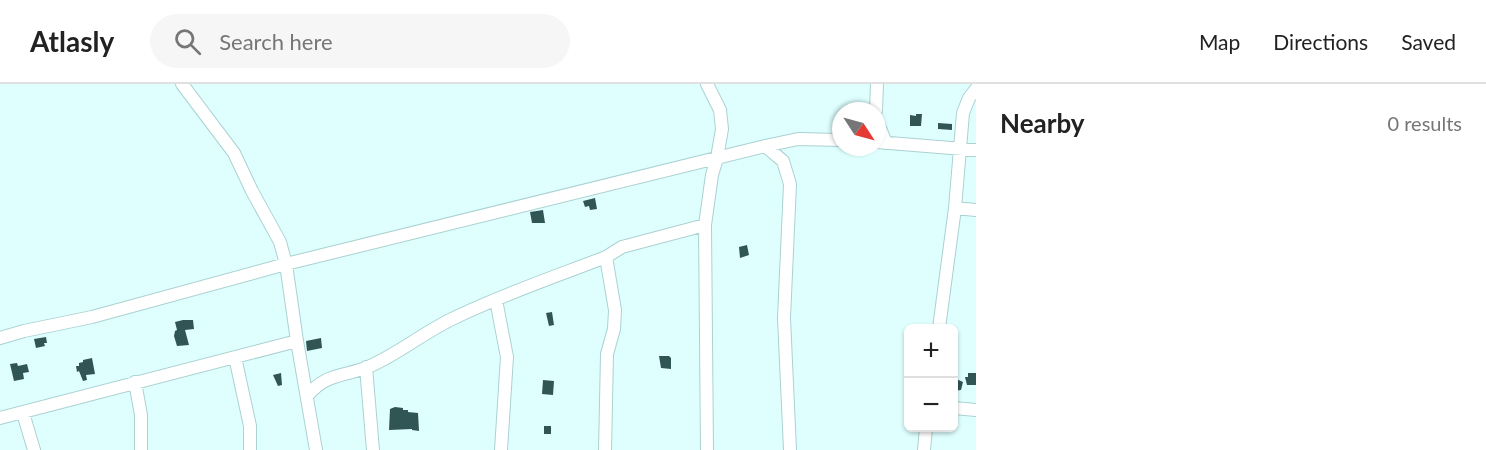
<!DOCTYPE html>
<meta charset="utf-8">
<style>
body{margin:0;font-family:Lato,sans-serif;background:#f6f6f6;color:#222}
.controls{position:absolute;right:18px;bottom:18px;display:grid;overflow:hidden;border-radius:9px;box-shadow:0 2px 4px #0004}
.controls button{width:54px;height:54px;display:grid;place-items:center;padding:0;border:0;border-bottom:2px solid #e0e0e0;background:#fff;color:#222;font:30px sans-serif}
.compass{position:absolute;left:832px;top:18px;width:54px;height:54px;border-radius:50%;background:#fff;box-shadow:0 2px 4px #0004;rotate:126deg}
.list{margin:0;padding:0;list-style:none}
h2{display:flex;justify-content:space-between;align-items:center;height:78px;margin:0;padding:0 24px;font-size:26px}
h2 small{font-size:20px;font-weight:400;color:#767676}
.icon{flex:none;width:33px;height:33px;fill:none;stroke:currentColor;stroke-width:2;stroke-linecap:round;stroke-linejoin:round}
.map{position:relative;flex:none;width:976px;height:366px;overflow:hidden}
header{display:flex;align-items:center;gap:36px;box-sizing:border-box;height:84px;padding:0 30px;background:#fff;border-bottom:2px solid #e0e0e0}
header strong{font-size:28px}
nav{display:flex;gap:33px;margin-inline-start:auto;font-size:21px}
.search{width:420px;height:54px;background:#f6f6f6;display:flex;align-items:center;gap:15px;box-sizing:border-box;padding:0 21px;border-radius:33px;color:#767676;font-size:22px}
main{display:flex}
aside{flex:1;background:#fff}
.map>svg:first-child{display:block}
.building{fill:#315455}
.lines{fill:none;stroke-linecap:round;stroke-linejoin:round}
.minor-casing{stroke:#abd1d1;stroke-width:14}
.minor{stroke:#fff;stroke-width:12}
</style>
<header>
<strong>Atlasly</strong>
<div class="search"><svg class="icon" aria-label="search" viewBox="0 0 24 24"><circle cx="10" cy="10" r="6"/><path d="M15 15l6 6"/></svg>Search here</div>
<nav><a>Map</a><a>Directions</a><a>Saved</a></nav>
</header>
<main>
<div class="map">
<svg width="976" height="366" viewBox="0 0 976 366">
<rect width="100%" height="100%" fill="#dfffff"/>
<path class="building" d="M916,30H922L921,42H910V31L916,32Z
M938,39L952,40V46L938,45Z
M595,114L597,125L590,126L589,122L585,123L583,117Z
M543,126L545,139H532L530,128Z
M747,161L749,171L740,174L739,163Z
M552,228L554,241L549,242L546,229Z
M183,236H193L194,245L185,246L189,261L177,262L174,252L175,247L177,246L175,238Z
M46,253L47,259H44L45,262L36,264L34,255Z
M321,254L322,264L307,267L306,257Z
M659,272H669L671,274V285L661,284Z
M92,274L95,290L86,291L87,296L83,297L79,287L77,288L76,282H79V279L83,278V276Z
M17,279L18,282L27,280L29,288L23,289L24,295L14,297L10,280Z
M281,289L282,301L278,302L273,291Z
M968,289H976V301H967L965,293H968Z
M954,294L963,298L961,306L954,307Z
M543,296L554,297L553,311L542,310Z
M395,323L403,324V326H408V328L418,329L419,347L412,346V345L389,346L390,325Z
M544,342H551V350H544Z"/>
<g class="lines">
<g class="minor-casing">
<path id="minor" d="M182,0L234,69L252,107L280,158L286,180L297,257L316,366
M876,27L877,0
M877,37L886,59
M877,58L976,66
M765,62L783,77L790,100L784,234L790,366
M955,124L976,126
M496,216L507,273L501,366
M939,244L955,124L963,29L969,14L976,5
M0,254L24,247L92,233L286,180L765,62L798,55L841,56
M235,273L250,342V366
M366,283L373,366
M135,298L141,331V366
M307,312C326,289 343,293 368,283C398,270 423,249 452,235C501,211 554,193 606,173L622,163L705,141
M954,324L976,326
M23,329L34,366
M0,334L297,257
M605,366L607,270L614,245L615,226L606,173
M707,366L705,141L712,91L717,74L722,45L720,26L707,0
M924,366L926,344"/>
</g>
<use href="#minor" class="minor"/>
</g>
</svg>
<div class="controls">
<button>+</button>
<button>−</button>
</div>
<svg class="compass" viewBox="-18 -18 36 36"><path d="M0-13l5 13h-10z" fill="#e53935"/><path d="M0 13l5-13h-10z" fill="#767676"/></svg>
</div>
<aside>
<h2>Nearby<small>0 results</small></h2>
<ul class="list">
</ul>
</aside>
</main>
